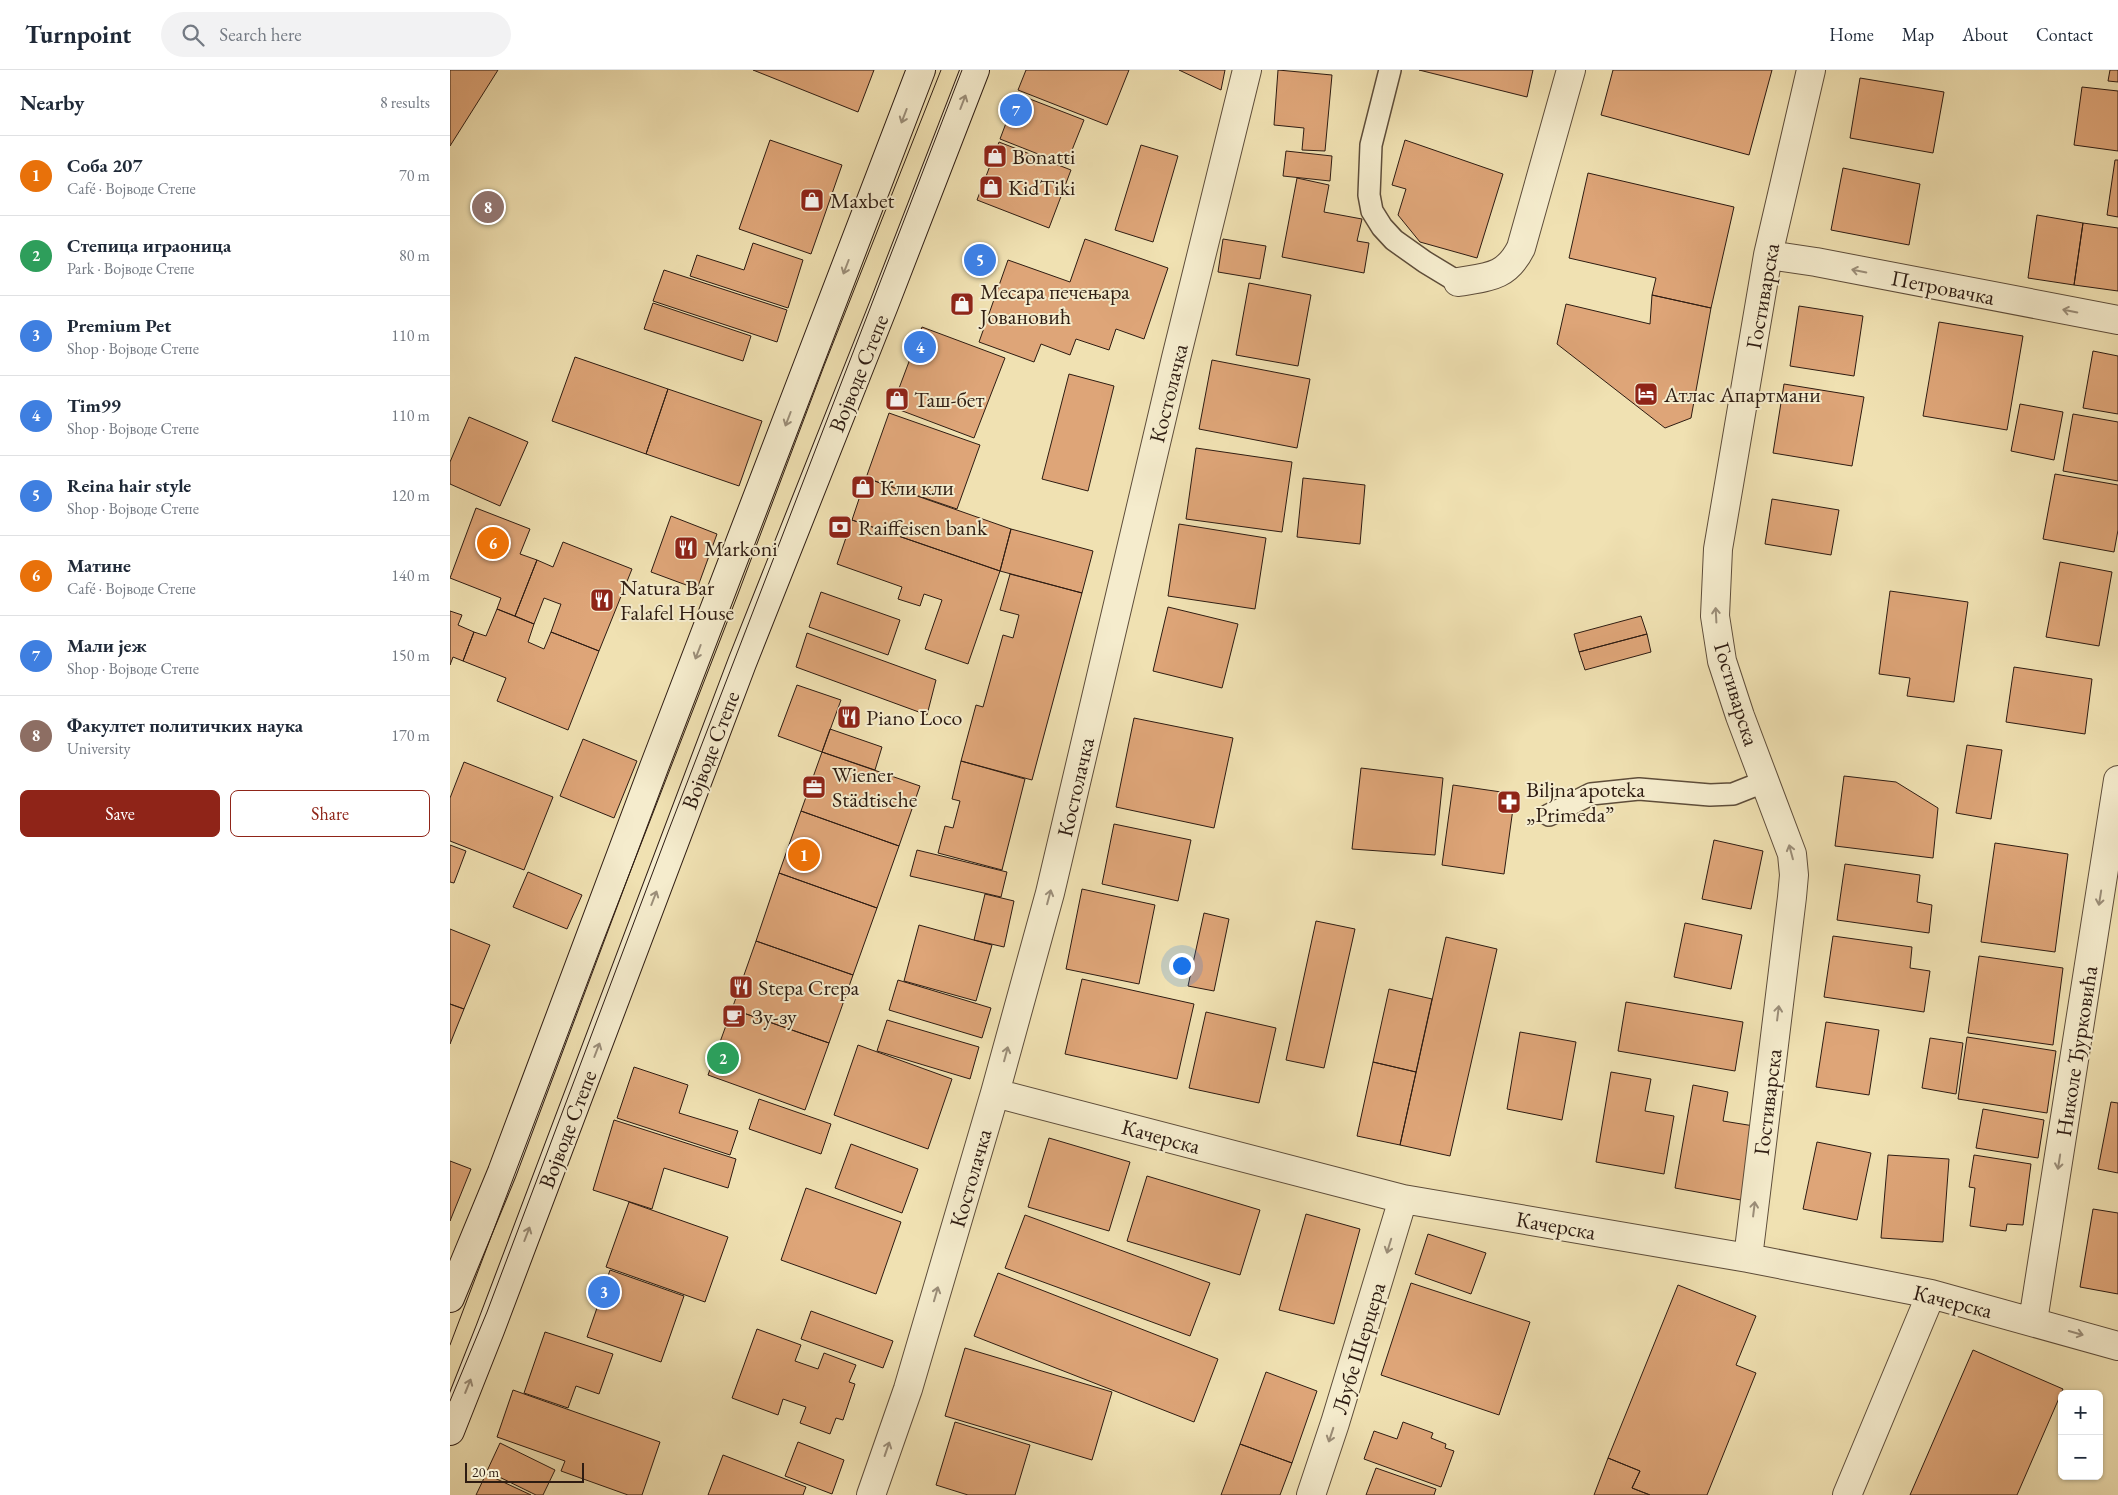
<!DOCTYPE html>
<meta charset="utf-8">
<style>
body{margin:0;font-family:"EB Garamond",serif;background:#f2f2f3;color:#1f2937}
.controls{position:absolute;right:15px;bottom:15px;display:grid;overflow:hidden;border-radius:8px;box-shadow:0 1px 4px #0004}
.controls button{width:45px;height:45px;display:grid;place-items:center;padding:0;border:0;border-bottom:1px solid #e0e1e3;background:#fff;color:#1f2937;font:25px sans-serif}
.scale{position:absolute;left:15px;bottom:12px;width:119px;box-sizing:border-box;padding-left:5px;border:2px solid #2e1c12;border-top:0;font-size:14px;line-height:18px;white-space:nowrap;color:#2e1c12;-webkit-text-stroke:4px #f5eccd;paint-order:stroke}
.you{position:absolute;left:731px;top:895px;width:18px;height:18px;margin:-12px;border:4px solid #fff;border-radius:50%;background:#1a73e8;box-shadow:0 0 0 8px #1a73e833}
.badge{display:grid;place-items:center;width:32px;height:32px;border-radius:50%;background:#8f2418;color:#fff;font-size:16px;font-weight:700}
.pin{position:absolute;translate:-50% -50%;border:2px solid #fff;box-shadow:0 1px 5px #0006}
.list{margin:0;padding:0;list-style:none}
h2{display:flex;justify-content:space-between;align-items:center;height:65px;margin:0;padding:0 20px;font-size:21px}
h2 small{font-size:16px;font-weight:400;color:#747a83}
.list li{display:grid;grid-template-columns:32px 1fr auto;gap:15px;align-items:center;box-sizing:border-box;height:80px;padding:0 20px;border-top:1px solid #e0e1e3}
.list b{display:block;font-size:19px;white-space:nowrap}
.list p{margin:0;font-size:16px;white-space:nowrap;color:#747a83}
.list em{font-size:16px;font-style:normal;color:#747a83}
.actions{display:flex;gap:10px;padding:15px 20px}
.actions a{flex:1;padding:11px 0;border:1px solid #8f2418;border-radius:8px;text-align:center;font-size:18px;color:#8f2418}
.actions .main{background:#8f2418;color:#fff}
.icon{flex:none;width:28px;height:28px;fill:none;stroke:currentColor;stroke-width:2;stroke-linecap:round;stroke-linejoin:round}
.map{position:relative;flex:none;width:1668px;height:1425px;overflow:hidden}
header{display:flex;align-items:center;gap:30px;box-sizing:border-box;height:70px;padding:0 25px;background:#fff;border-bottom:1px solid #e0e1e3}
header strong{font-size:24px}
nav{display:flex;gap:28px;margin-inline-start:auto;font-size:18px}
.search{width:350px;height:45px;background:#f2f2f3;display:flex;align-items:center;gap:12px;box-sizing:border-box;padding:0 18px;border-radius:28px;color:#747a83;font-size:19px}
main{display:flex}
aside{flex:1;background:#fff}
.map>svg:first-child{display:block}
.building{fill:#dea578;stroke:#2e1c12}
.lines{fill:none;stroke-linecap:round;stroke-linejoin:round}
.lane-casing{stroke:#5e4d3a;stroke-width:24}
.street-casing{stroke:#5e4d3a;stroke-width:30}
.secondary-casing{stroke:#2e1c12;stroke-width:30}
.lane{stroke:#f5eccd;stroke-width:21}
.street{stroke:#f5eccd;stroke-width:28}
.secondary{stroke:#f5eccd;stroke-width:28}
.tram{stroke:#2e1c12;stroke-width:1}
.oneway{stroke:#9b8e79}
.labels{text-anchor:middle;stroke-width:4;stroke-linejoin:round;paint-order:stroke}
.poi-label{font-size:22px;fill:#2e1c12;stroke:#f5eccd;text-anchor:start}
.street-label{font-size:22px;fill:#2e1c12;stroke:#f5eccd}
</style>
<header>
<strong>Turnpoint</strong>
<div class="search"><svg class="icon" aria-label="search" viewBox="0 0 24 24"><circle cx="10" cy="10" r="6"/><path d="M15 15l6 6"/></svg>Search here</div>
<nav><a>Home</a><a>Map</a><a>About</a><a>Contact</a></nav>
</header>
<main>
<aside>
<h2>Nearby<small>8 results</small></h2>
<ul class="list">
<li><span class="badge" style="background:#e8710a">1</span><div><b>Соба 207</b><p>Café · Војводе Степе</p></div><em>70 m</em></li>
<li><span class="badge" style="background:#2e9e5b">2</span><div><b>Степица играоница</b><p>Park · Војводе Степе</p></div><em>80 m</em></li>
<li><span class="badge" style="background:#3f7fe0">3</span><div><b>Premium Pet</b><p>Shop · Војводе Степе</p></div><em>110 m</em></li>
<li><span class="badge" style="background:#3f7fe0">4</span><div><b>Tim99</b><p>Shop · Војводе Степе</p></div><em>110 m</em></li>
<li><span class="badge" style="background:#3f7fe0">5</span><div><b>Reina hair style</b><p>Shop · Војводе Степе</p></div><em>120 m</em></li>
<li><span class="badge" style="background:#e8710a">6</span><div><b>Матине</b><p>Café · Војводе Степе</p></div><em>140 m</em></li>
<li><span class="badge" style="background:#3f7fe0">7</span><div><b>Мали јеж</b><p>Shop · Војводе Степе</p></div><em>150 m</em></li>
<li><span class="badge" style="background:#8d6e63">8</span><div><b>Факултет политичких наука</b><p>University</p></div><em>170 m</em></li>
</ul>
<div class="actions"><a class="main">Save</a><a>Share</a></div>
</aside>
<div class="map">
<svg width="1668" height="1425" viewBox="0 0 1668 1425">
<rect width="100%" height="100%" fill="#f0e1b2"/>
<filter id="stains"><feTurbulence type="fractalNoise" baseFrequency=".004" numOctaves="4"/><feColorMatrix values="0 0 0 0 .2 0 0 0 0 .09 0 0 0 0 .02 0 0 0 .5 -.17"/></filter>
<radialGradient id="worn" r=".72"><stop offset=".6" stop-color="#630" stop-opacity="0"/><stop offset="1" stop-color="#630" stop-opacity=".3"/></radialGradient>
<path class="building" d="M0,0H48L0,76Z
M303,0H424L408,42Z
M576,0H679L657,55L568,20Z
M729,0H775L771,20Z
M828,0L882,5L875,81L852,80L854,58L824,55Z
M969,0H1083L1077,27Z
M1163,0H1322L1299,85L1151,45Z
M1660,0H1668V12L1658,11Z
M1410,8L1494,22L1483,83L1400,68Z
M1632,17L1668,21V81L1624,75Z
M567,24L634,50L616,95L550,69Z
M320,70L392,95L361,184L289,159Z
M955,70L1053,104L1027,188L970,172L948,145L956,119L942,115Z
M549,72L621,100L599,158L527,130Z
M691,75L728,86L703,172L665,160Z
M836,81L882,86L880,111L833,106Z
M1665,90H1668V147L1657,145Z
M1393,98L1470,114L1459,175L1381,160Z
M1138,103L1284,137L1261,238L1202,225L1206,208L1119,188Z
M847,108L879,115L874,142L912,149L907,171L919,173L914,203L832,187Z
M1587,145L1633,153L1624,215L1578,208Z
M1633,153L1668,158V221L1624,215Z
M635,169L718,198L694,269L666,259L659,280L626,269L620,285L591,274L584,292L529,272L558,190L620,212Z
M773,169L816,176L810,209L768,202Z
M303,173L353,190L338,238L240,206L247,185L294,200Z
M214,200L337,240L327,272L203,231Z
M799,213L861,225L848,296L786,285Z
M1202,225L1261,238L1241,348L1215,358L1107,274L1116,234L1200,254Z
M203,233L301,266L293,291L194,259Z
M1349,236L1413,246L1404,306L1340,296Z
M1489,252L1573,266L1557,360L1473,346Z
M472,257L555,288L524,368L442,337Z
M1643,281L1668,286V344L1633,338Z
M125,287L218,319L196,384L102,351Z
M762,290L860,309L847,378L749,359Z
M619,304L664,316L638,421L592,409Z
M1334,314L1414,327L1402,396L1323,383Z
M218,319L312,351L289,416L196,384Z
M1570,334L1613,342L1604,390L1561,381Z
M439,343L530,375L507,439L416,408Z
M1623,344L1668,352V411L1613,401Z
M19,347L78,372L50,436L0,414V392Z
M746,378L842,392L832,462L736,449Z
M1605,404L1668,415V460L1664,482L1593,469Z
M416,408L561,459L550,501L402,450Z
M853,408L915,415L910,474L847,467Z
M1322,429L1389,440L1381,485L1315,474Z
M26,438L80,459L70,484L87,490L65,546L47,539L51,528L0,508Z
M221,446L267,464L247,519L201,502Z
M402,450L550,501L518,594L475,579L492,530L474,524L470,536L448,529L452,517L387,494Z
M729,454L816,468L805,539L718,526Z
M561,459L643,481L632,523L550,501Z
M113,472L182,499L149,581L101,562L111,534H110L94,528L84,554L65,546L87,490L103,497Z
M1610,492L1662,502L1649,576L1596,567Z
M560,504L632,523L582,710L511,691L526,635L533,637L553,565L563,568L569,545L550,540Z
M1440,521L1518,532L1504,632L1457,626L1460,608L1429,604Z
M371,522L450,550L438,585L359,557Z
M718,537L788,554L772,618L703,601Z
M47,539L84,554L78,572L94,579L101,562L149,581L118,660L47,631L56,608L13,591L24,562L36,566Z
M0,541L12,545L8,555L24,562L13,591L3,587L0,595Z
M1191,546L1197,564L1129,582L1124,564Z
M357,563L486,610L477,645L346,597Z
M1197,564L1201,582L1135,600L1129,582Z
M1564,597L1642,609L1635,664L1556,652Z
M347,615L391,630L372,682L328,666Z
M684,648L783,668L764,758L666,737Z
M380,659L432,677L425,700L372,682Z
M133,669L187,691L164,748L110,726Z
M1517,675L1552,680L1541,749L1506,743Z
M372,682L470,716L449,776L351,741Z
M511,691L575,709L552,800L488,783L495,756L503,758L510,731L502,729Z
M14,692L103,727L74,800L0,771V728Z
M911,698L993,708L985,785L902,779Z
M1394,706L1446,712L1488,738L1483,788L1385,776Z
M1003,715L1065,724L1054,804L992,795Z
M351,741L449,776L427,838L329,803Z
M664,754L741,770L728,831L652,814Z
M1264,770L1313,781L1301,839L1252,829Z
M1545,773L1618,784L1605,882L1531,872Z
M0,775L16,781L4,813L0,812Z
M467,780L557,802L551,827L460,806Z
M1395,794L1470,805L1467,832L1482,835L1479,863L1387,850Z
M78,802L132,825L117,859L63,837Z
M329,803L427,838L403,905L306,871Z
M632,819L705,835L689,914L616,899Z
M535,824L564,831L554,877L524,870Z
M754,843L779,849L764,921L738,916Z
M866,851L905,859L874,998L836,990Z
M1235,853L1292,865L1281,919L1224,907Z
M469,855L542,875L526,931L454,911Z
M0,859L40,875L14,939L0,934Z
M1383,866L1462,877L1460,898L1480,901L1474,942L1374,927Z
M996,867L1047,879L1000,1086L950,1075Z
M306,871L403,905L379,973L282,939Z
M1529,886L1613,898L1603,975L1518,963Z
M632,909L744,934L727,1009L615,984Z
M448,910L541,938L532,968L439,940Z
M939,919L982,929L966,1002L923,992Z
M1176,932L1293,952L1285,1001L1168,981Z
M0,934L14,939L0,974Z
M282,939L379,973L355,1040L258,1005Z
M756,942L826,958L809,1033L739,1018Z
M437,950L529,977L520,1009L427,981Z
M1376,952L1429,960L1419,1025L1366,1017Z
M1070,962L1126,972L1112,1050L1057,1039Z
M1517,967L1606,981L1597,1043L1508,1029Z
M1480,968L1513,973L1506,1024L1472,1018Z
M408,975L502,1009L478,1079L384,1045Z
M923,992L966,1002L950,1075L907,1066Z
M184,997L238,1015L229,1043L288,1061L280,1085L167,1048Z
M1161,1002L1201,1009L1195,1041L1224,1046L1214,1104L1146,1092Z
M1243,1015L1278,1022L1273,1051L1304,1056L1291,1130L1225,1118Z
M309,1029L381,1054L371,1084L299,1059Z
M1661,1032L1668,1033V1103L1648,1099Z
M1533,1039L1594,1050L1588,1088L1526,1078Z
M164,1050L286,1089L278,1118L214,1098L202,1139L143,1120Z
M599,1068L680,1092L659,1161L578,1137Z
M1367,1072L1421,1083L1407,1150L1353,1139Z
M401,1074L468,1099L452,1143L385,1118Z
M1438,1085L1499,1089L1493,1172L1431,1168Z
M1524,1085L1581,1094L1573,1155L1557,1154L1556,1161L1520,1156L1525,1118L1519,1117Z
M0,1091L21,1099L0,1151Z
M697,1106L810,1140L790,1205L677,1171Z
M356,1118L451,1152L426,1224L331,1190Z
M179,1132L278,1167L255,1232L156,1197Z
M1643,1139L1668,1143V1224L1630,1217Z
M856,1144L910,1159L884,1254L829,1240Z
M575,1145L760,1213L740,1266L555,1198Z
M978,1164L1036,1183L1021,1224L965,1204Z
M160,1200L234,1226L211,1292L137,1267Z
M548,1203L768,1289L744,1352L524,1266Z
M961,1213L1080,1252L1049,1345L931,1305Z
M1228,1215L1306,1246L1286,1295L1306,1303L1257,1425H1200L1182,1418L1190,1401L1158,1388Z
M361,1241L443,1271L433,1298L351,1269Z
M307,1259L351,1275L345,1291L368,1299L374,1283L406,1295L399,1312L405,1314L393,1350L386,1348L380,1364L350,1353L356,1337L333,1329L328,1345L282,1328Z
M95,1262L163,1284L149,1324L126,1316L118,1338L74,1323Z
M515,1278L662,1322L642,1390L495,1346Z
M1523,1280L1613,1319L1567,1425H1460Z
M816,1302L867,1321L842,1393L790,1374Z
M63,1320L210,1372L192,1425H178L111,1401L115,1391L47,1367Z
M505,1352L580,1375L565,1425H518L486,1415Z
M953,1352L983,1363L981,1368L996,1374L995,1378L1004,1381L991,1417L914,1389L924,1361L947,1369Z
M348,1372L394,1390L382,1424L335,1406Z
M50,1373L105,1400L93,1425H86L37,1401Z
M790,1374L842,1393L830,1425H771Z
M273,1385L356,1417L353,1425H258Z
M1158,1388L1190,1401L1182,1418L1200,1425H1144Z
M926,1398L986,1419L984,1425H916Z
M36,1404L81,1425H26Z"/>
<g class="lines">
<g class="lane-casing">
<path id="lane" d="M940,0L921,75L919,125L922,141L932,157L944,170L975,192L1008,212
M1099,745L1141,724L1189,719L1260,725L1283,724L1316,711"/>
</g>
<g class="street-casing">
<path id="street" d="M1318,185L1366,192L1668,250
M1008,212C1037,207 1056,208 1071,178L1121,0
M545,1023L953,1129L1298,1188L1481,1224L1668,1276
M1298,1188L1342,827L1344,805L1342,784L1290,646L1272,591L1265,546L1268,479L1318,185L1361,0
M1583,1251L1668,710
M421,1425L458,1319L545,1023L600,823L726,288L797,0
M861,1425L885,1353L953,1129
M1397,1425L1481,1224"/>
</g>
<g class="secondary-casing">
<path id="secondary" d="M0,1228L52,1102L204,697L471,0
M0,1361L40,1260L292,593L434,235L525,0"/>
</g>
<use href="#lane" class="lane"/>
<use href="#street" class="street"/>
<use href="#secondary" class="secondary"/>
<path class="tram" d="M0,1275L151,877L288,524L374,296L491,0
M0,1331L37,1242L218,762L512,0"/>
</g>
<defs><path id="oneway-shaft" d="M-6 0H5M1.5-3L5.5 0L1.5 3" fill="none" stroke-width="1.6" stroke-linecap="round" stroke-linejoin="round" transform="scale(1.25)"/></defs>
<g class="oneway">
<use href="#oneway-shaft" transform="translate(513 32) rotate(-69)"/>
<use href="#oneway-shaft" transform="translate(454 46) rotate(111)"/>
<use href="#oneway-shaft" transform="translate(396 197) rotate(111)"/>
<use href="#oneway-shaft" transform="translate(1409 201) rotate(-169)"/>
<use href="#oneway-shaft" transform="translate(1620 241) rotate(-169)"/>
<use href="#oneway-shaft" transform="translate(338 349) rotate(111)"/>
<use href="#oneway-shaft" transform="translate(1266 545) rotate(-93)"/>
<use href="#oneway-shaft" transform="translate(248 582) rotate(111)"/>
<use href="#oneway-shaft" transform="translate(1341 782) rotate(-105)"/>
<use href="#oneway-shaft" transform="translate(599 827) rotate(-75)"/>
<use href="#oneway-shaft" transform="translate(204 828) rotate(-69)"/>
<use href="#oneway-shaft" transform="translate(1650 828) rotate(99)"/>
<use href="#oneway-shaft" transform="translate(1328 943) rotate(-83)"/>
<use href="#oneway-shaft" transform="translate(147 980) rotate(-69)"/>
<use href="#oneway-shaft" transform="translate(556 984) rotate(-75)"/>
<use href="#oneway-shaft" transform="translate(1609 1092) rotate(99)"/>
<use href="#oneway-shaft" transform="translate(1304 1139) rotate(-83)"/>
<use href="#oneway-shaft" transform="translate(77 1164) rotate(-69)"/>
<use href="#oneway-shaft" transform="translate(939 1176) rotate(107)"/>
<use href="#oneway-shaft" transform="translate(486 1224) rotate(-74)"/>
<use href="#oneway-shaft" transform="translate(1626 1263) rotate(16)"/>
<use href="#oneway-shaft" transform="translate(18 1316) rotate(-68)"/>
<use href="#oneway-shaft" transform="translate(881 1365) rotate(108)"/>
<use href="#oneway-shaft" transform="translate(437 1379) rotate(-71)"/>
</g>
<defs>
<g id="shop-square" transform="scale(1.25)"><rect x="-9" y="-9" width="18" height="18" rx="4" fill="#8f2418" stroke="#f5eccd"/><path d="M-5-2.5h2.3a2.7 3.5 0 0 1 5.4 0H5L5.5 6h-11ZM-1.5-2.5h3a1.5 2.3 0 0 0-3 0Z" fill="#fff"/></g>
<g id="hotel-square" transform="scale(1.25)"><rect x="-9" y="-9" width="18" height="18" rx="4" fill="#8f2418" stroke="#f5eccd"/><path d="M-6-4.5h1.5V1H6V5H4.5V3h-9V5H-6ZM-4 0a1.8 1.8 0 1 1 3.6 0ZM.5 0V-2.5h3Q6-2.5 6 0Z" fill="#fff"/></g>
<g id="bank-square" transform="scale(1.25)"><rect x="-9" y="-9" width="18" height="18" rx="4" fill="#8f2418" stroke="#f5eccd"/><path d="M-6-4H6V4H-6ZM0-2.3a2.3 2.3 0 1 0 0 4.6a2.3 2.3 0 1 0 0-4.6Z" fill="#fff"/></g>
<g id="restaurant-square" transform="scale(1.25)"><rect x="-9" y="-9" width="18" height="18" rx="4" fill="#8f2418" stroke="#f5eccd"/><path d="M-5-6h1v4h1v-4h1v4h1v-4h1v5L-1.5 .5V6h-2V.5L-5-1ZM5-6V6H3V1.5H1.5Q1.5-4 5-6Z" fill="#fff"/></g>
<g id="office-square" transform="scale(1.25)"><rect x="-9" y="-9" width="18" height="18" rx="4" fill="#8f2418" stroke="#f5eccd"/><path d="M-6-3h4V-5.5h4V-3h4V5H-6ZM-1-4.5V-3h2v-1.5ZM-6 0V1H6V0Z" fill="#fff"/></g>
<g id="pharmacy-square" transform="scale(1.25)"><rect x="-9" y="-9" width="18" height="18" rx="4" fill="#8f2418" stroke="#f5eccd"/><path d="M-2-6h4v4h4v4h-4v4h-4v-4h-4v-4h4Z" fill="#fff"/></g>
<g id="cafe-square" transform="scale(1.25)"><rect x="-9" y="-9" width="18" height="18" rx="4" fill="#8f2418" stroke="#f5eccd"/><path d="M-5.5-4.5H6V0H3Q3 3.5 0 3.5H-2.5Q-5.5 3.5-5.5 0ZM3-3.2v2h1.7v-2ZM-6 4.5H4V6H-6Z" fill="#fff"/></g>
</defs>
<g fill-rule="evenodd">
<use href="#shop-square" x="545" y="86"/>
<use href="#shop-square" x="541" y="117"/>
<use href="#shop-square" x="362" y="130"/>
<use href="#shop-square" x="512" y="234"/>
<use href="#hotel-square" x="1196" y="324"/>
<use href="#shop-square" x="447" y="329"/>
<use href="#shop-square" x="413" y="417"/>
<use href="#bank-square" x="390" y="457"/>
<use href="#restaurant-square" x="236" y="478"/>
<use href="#restaurant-square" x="152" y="530"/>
<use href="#restaurant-square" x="399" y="647"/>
<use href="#office-square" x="364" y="717"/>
<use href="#pharmacy-square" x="1059" y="732"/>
<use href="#restaurant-square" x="291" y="917"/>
<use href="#cafe-square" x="284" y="946"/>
</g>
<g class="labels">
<g class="poi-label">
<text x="562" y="94">Bonatti</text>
<text x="558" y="125">KidTiki</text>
<text x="380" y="138">Maxbet</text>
<text x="530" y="229">Месара печењара<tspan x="530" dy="25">Јовановић</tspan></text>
<text x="1214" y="332">Атлас Апартмани</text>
<text x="464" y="337">Таш-бет</text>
<text x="430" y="425">Кли кли</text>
<text x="408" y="465">Raiffeisen bank</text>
<text x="254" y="486">Markoni</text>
<text x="170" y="525">Natura Bar<tspan x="170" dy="25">Falafel House</tspan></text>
<text x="416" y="655">Piano Loco</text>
<text x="382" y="712">Wiener<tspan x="382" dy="25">Städtische</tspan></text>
<text x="1076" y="727">Biljna apoteka<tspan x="1076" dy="25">„Primeda”</tspan></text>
<text x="308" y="925">Stepa Crepa</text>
<text x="302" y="954">Зу-зу</text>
</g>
<g class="street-label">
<text transform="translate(1493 217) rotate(11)" y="8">Петровачка</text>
<text transform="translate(1312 226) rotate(-80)" y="8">Гостиварска</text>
<text transform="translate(408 303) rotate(-68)" y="8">Војводе Степе</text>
<text transform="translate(718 323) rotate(-76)" y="8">Костолачка</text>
<text transform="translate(1287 624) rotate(73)" y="8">Гостиварска</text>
<text transform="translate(260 680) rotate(-69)" y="8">Војводе Степе</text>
<text transform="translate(625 717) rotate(-77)" y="8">Костолачка</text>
<text transform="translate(1626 981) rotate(-81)" y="8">Николе Ђурковића</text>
<text transform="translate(1317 1032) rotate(-83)" y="8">Гостиварска</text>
<text transform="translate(117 1059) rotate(-69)" y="8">Војводе Степе</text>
<text transform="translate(711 1066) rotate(15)" y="8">Качерска</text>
<text transform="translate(520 1108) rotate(-74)" y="8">Костолачка</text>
<text transform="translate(1106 1155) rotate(10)" y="8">Качерска</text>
<text transform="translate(1503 1231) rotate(14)" y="8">Качерска</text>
<text transform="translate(908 1278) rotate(-73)" y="8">Љубе Шерцера</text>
</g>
</g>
<rect width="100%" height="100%" filter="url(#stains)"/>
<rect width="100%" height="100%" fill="url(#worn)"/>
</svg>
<div class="controls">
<button>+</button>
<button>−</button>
</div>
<div class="scale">20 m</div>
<div class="you"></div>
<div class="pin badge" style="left:354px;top:785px;background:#e8710a">1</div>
<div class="pin badge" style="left:273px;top:988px;background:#2e9e5b">2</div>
<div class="pin badge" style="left:154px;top:1222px;background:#3f7fe0">3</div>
<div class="pin badge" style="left:470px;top:277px;background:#3f7fe0">4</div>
<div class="pin badge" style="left:530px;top:190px;background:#3f7fe0">5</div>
<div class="pin badge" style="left:43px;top:473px;background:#e8710a">6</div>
<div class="pin badge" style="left:566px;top:40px;background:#3f7fe0">7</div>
<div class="pin badge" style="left:38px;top:137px;background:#8d6e63">8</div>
</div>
</main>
